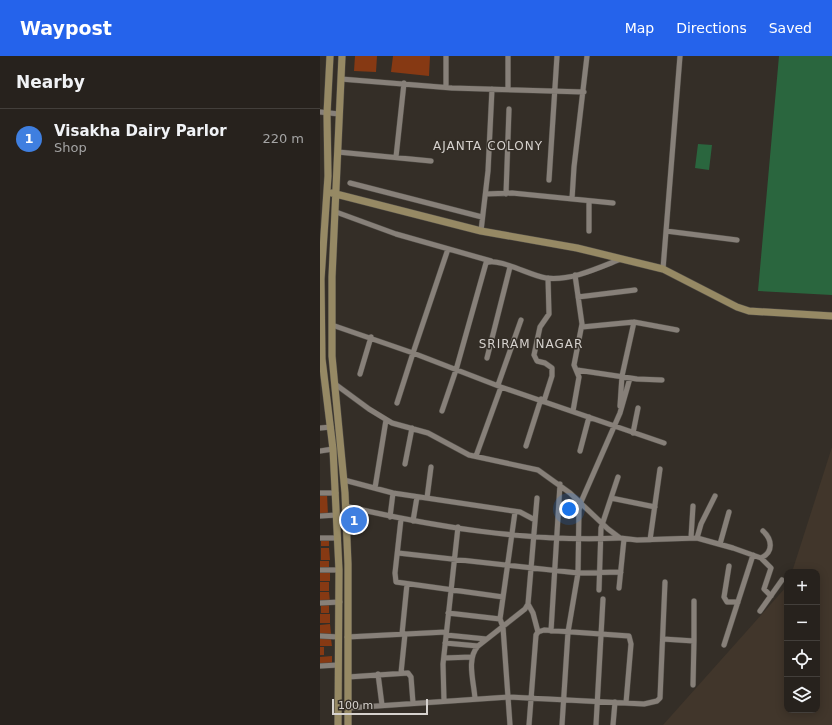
<!DOCTYPE html>
<meta charset="utf-8">
<style>
body{margin:0;font-family:"DejaVu Sans",sans-serif;background:#332f2a;color:#f1f3f6}
.controls{position:absolute;right:12px;bottom:12px;display:grid;overflow:hidden;border-radius:8px;box-shadow:0 2px 10px #0003}
.controls button{width:36px;height:36px;display:grid;place-items:center;padding:0;border:0;border-bottom:1px solid #433f3b;background:#27221d;color:#f1f3f6;font:20px sans-serif}
.scale{position:absolute;left:12px;bottom:10px;width:96px;box-sizing:border-box;padding-left:4px;border:2px solid #d6d2ce;border-top:0;font-size:11px;line-height:14px;white-space:nowrap;color:#d6d2ce;-webkit-text-stroke:3px #342e27;paint-order:stroke}
.you{position:absolute;left:249px;top:453px;width:14px;height:14px;margin:-10px;border:3px solid #fff;border-radius:50%;background:#1a73e8;box-shadow:0 0 0 6px #1a73e833}
.badge{display:grid;place-items:center;width:26px;height:26px;border-radius:50%;background:#2563eb;color:#fff;font-size:13px;font-weight:700}
.pin{position:absolute;translate:-50% -50%;border:2px solid #fff;box-shadow:0 1px 4px #0006}
.list{margin:0;padding:0;list-style:none}
h2{display:flex;justify-content:space-between;align-items:center;height:52px;margin:0;padding:0 16px;font-size:17px}
h2 small{font-size:13px;font-weight:400;color:#a4a4a4}
.list li{display:grid;grid-template-columns:26px 1fr auto;gap:12px;align-items:center;box-sizing:border-box;height:60px;padding:0 16px;border-top:1px solid #433f3b}
.list b{display:block;font-size:15px;white-space:nowrap}
.list p{margin:0;font-size:13px;white-space:nowrap;color:#a4a4a4}
.list em{font-size:13px;font-style:normal;color:#a4a4a4}
.icon{flex:none;width:22px;height:22px;fill:none;stroke:currentColor;stroke-width:2;stroke-linecap:round;stroke-linejoin:round}
.map{position:relative;flex:none;width:512px;height:669px;overflow:hidden}
header{display:flex;align-items:center;gap:24px;box-sizing:border-box;height:56px;padding:0 20px;background:#2563eb;color:#fff}
header strong{font-size:19px}
nav{display:flex;gap:22px;margin-inline-start:auto;font-size:14px}
main{display:flex}
aside{flex:1;background:#27221d}
.map>svg:first-child{display:block}
.built{fill:#41362b}
.green{fill:#2a663e}
.building{fill:#863913}
.lines{fill:none;stroke-linecap:round;stroke-linejoin:round}
.street-casing{stroke:#4f4b45;stroke-width:6}
.secondary-casing{stroke:#4f4b45;stroke-width:8}
.street{stroke:#878079;stroke-width:5}
.secondary{stroke:#968964;stroke-width:7}
.labels{text-anchor:middle;stroke-width:3;stroke-linejoin:round;paint-order:stroke}
.neighbourhood-label{font-size:12px;letter-spacing:1px;fill:#d6d2ce;stroke:#342e27}
</style>
<header>
<strong>Waypost</strong>
<nav><a>Map</a><a>Directions</a><a>Saved</a></nav>
</header>
<main>
<aside>
<h2>Nearby<small></small></h2>
<ul class="list">
<li><span class="badge" style="background:#3f7fe0">1</span><div><b>Visakha Dairy Parlor</b><p>Shop</p></div><em>220 m</em></li>
</ul>
</aside>
<div class="map">
<svg width="512" height="669" viewBox="0 0 512 669">
<rect width="100%" height="100%" fill="#342e27"/>
<path class="built" d="M512,391V669H343L467,530V654H497V516H472Z"/>
<path class="green" d="M459,0H512V239L438,235Z
M378,88L392,89L389,114L375,112Z"/>
<path class="building" d="M35,0H57L56,16L34,15Z
M73,0H110L109,20L71,16Z
M7,438L8,459H0V439Z
M1,484H9V490H1Z
M1,492H9L10,504H1Z
M0,505H9V511H0Z
M0,516H10V525H0Z
M0,526H9V535H0Z
M0,536H9L10,546H0Z
M1,548H9V557H1Z
M0,558H10V567H0Z
M10,568L11,578L0,579V569Z
M0,583H11L12,590H0Z
M0,591H4V599H0Z
M12,600V607L0,608V601Z"/>
<g class="lines">
<g class="street-casing">
<path id="street" d="M126,0V31
M21,23L132,32L264,36
M188,33V0
M0,56L19,58
M18,96L111,105
M76,101L84,27
M229,124L237,0
M30,127L162,161
M166,138L192,137L293,147
M186,138L189,53
M252,143L254,111L267,0
M269,145V175
M16,156L76,178L171,205
M161,175L168,115L172,33
M346,175L417,184
M343,213L360,0
M258,241L315,234
M12,269L93,297L128,193
M262,271L314,266L357,274
M167,302L190,211
M257,314L317,323L342,324
M40,318L51,281
M15,328L49,353L72,367L108,377L149,399L218,414L250,437L288,473L300,482L317,484L377,482L413,492L441,502C454,496 452,483 443,475
M178,329L201,264
M224,345L232,320V312L225,307L217,305L214,299L220,271L229,258L228,222
M77,347L93,297L181,331L344,387
M300,350L302,320L314,266
M122,355L136,314L166,207C178,201 211,220 226,222C251,225 278,212 301,203
M253,355L259,321L254,309L262,268L255,219
M0,372L11,371
M313,377L318,352
M206,390L221,343
M0,395L13,393
M260,395L269,361
M156,400L181,331
M85,408L92,372
M24,424L73,437L200,456L215,464
M55,432L66,364
M0,437H16
M107,442L111,411
M291,442L335,451
M25,450C115,471 207,486 299,482
M0,460L17,459
M70,461L73,437
M81,463L75,517L76,526L183,541
M93,465L97,441
M0,482H18
M371,482L373,450
M377,482L381,468L395,440
M330,484L340,413
M400,488L409,456
M78,497L258,517L301,516
M441,502L451,512L444,533L451,540
M409,510L404,541L407,546H418
M0,514H19
M299,532L304,483
M279,534L281,472L298,421
M0,547L20,546
M208,548L213,557L218,576
M440,555L462,524
M128,557L180,563
M231,575L240,428
M82,578L87,528
M126,579L166,583
M0,580L19,581
M27,581L126,576
M343,583L374,585V545
M125,587L158,590
M404,589L433,499
M124,602L152,601
M0,610L18,609
M81,617L85,578
M58,618L62,649
M28,621L88,617L91,621L93,647
M373,629L374,585
M155,643C154,626 146,603 158,590L205,553L208,548L217,442
M124,645L123,608L138,471
M28,652L189,641L324,648L337,645L340,642L345,526
M190,669L183,571L180,563L195,456
M209,669L216,579L218,576L224,574L309,580L311,588L306,647
M242,669L248,576L258,517L259,454L261,446L300,357L310,322
M276,669L283,543
M293,669L295,646"/>
</g>
<g class="secondary-casing">
<path id="secondary" d="M10,0L7,58L8,120L1,223L2,303L13,393L19,514L18,669
M22,0L12,221V300L25,437L28,508V669
M12,137L161,175L257,192L343,213L417,251L429,255L512,260"/>
</g>
<use href="#street" class="street"/>
<use href="#secondary" class="secondary"/>
</g>
<g class="labels">
<g class="neighbourhood-label">
<text x="168" y="94">AJANTA COLONY</text>
<text x="211" y="292">SRIRAM NAGAR</text>
</g>
</g>
</svg>
<div class="controls">
<button>+</button>
<button>−</button>
<button><svg class="icon" aria-label="locate" viewBox="0 0 24 24"><circle cx="12" cy="12" r="6"/><path d="M12 2v4M12 18v4M2 12h4M18 12h4"/></svg></button>
<button><svg class="icon" aria-label="layers" viewBox="0 0 24 24"><path d="M12 4l9 5-9 5-9-5zM3 14l9 5 9-5"/></svg></button>
</div>
<div class="scale">100 m</div>
<div class="you"></div>
<div class="pin badge" style="left:34px;top:464px;background:#3f7fe0">1</div>
</div>
</main>
